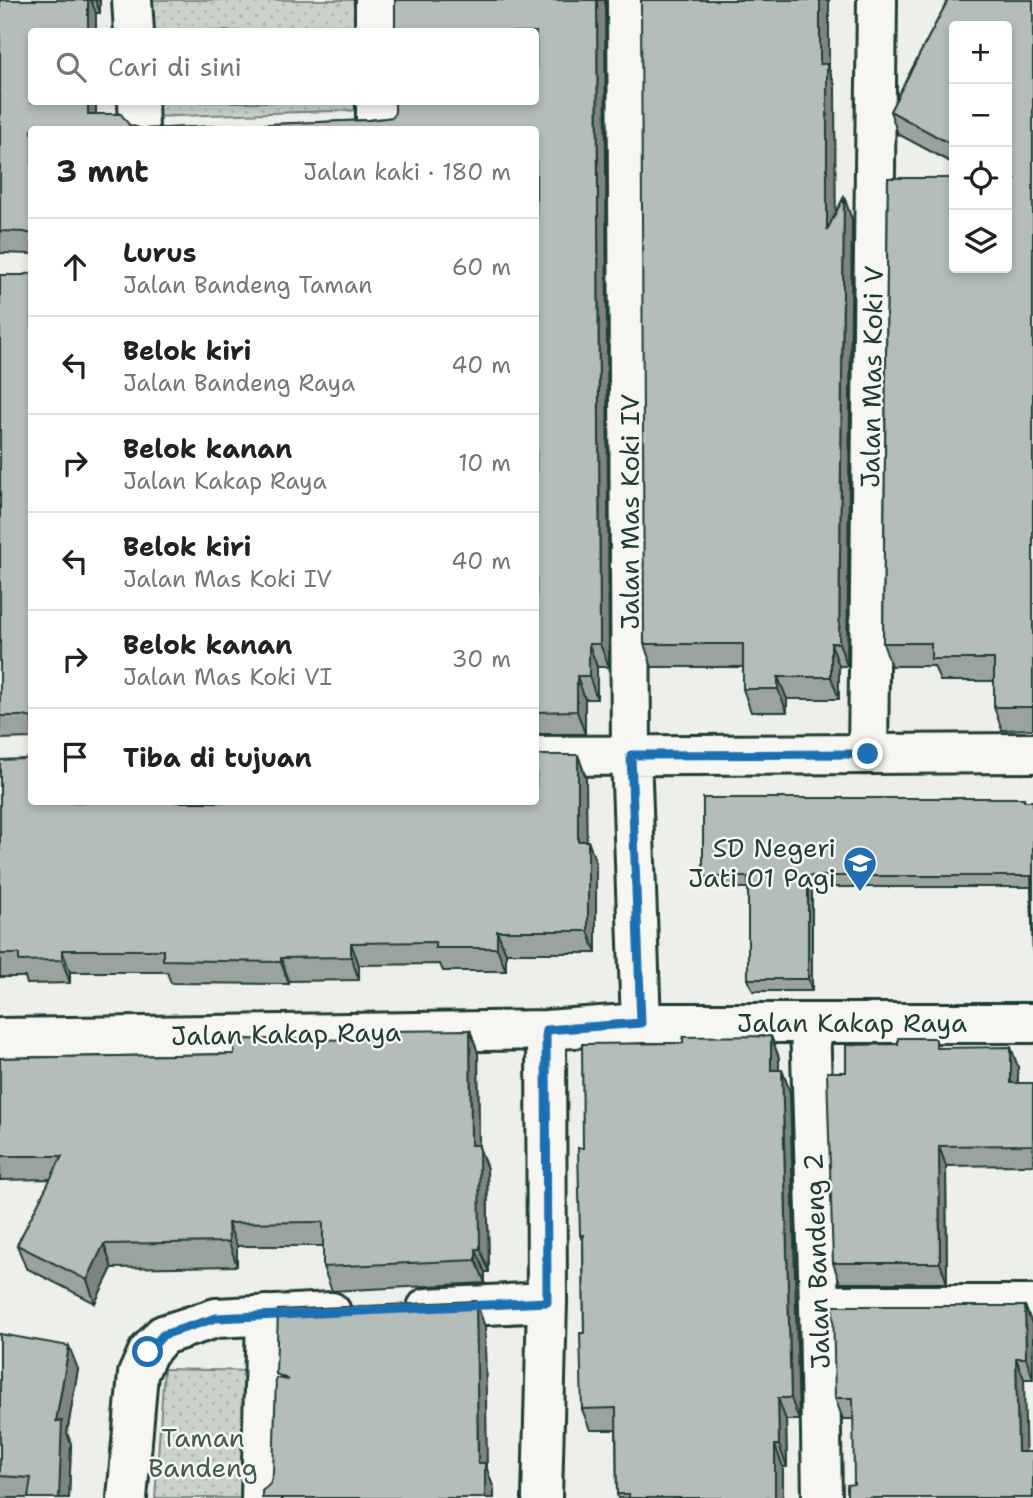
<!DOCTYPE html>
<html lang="id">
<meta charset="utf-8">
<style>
body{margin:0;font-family:"Shantell Sans",sans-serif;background:#f6f6f6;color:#222}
.controls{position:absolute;right:21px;top:21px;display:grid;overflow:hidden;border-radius:7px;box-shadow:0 4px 10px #0003}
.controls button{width:63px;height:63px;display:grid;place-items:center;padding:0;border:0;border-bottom:2px solid #e0e0e0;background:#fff;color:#222;font:35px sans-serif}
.stop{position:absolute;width:21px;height:21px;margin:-16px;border:5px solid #1f6fb2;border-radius:50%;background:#fff}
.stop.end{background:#1f6fb2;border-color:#fff;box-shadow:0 2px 7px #0008}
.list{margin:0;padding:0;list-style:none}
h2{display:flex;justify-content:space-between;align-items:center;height:91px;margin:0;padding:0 28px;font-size:30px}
h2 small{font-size:23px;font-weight:400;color:#767676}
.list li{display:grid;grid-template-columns:46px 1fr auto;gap:21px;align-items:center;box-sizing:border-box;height:98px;padding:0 28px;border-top:2px solid #e0e0e0}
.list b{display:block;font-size:26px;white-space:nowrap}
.list p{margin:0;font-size:23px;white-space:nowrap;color:#767676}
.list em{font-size:23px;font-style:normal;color:#767676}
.icon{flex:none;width:38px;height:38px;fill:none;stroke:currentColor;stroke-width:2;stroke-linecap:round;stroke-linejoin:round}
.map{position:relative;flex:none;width:1033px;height:1498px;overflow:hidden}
.search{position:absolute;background:#fff;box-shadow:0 4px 10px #0003;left:28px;top:28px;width:511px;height:77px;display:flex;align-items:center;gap:18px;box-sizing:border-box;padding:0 24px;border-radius:7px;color:#767676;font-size:26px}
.panel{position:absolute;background:#fff;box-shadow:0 4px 10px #0003;left:28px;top:126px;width:511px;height:679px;border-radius:7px}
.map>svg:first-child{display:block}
.park{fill:url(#park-dots);stroke:#758880;stroke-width:2}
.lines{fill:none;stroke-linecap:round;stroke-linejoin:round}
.street-casing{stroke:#1f3d34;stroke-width:44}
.street{stroke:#f6f6f2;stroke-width:38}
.wall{fill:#9ba39e;stroke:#1f3d34;stroke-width:2}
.shaded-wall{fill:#7e8481;stroke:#1f3d34;stroke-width:2}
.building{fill:#b4bdb8;stroke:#1f3d34;stroke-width:2}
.route{stroke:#1f6fb2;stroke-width:9}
.labels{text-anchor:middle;stroke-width:5;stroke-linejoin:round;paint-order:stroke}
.street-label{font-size:26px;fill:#1f3d34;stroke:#f6f6f2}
.poi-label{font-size:26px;fill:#1f3d34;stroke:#f6f6f2;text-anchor:end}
.park-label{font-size:26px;fill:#415b52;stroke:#f6f6f2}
</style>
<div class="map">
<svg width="1033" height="1498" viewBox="0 0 1033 1498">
<defs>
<pattern id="park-dots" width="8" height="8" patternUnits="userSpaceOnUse" patternTransform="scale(1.75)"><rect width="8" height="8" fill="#cbd2cc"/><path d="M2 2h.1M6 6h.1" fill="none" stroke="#aeb5b0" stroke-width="1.8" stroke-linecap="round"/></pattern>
</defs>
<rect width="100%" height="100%" fill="#edefea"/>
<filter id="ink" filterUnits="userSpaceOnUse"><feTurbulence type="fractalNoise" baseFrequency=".0143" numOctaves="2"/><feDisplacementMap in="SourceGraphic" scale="14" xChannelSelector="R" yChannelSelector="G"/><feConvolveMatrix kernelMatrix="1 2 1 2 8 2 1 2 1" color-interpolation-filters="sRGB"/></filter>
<g filter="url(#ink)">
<path class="park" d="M144,0H364V31H145Z
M148,102H365V110L149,117Z
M164,1369L253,1371L245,1498H155Z"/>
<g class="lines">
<g class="street-casing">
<path id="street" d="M132,0L134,32
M375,0V32
M627,0L631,755L641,1023
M138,102L139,130
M376,102V130
M868,754L877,0
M536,756L1033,753
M810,1023L819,1305L822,1498
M0,1038L546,1030L641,1023H1033
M819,1305H1033
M427,1308L547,1302
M127,1498L138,1374L148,1352L163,1335L216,1318L331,1312
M261,1498L266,1315
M542,1498L547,1302L546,1030"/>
</g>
<use href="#street" class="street"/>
</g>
<path class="wall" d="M0,0H100V13H96V114L142,129L369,120L536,102L609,667H597V699H585V734H536V130H32V254L0,253Z
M829,0V69L835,86V214L844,197L852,220L847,666H839V699H787V712H751L743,689V667H652L644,644Z
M948,0H1033V729L1002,730L994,707V681H940L934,666H891L883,643L888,178H954V268H1007V26H954V164L898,134L890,111Z
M32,273V738L0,739V275H23Z
M578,755L586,778V841H588L596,863V953H506V971H443L440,964L359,965V980L289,981V984L171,983L167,972H70V983L27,984L25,977H0V760Z
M1024,798L1025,801H1033V956L1031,887H812V991H753L748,979V888H708L703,877Z
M470,1030L478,1053L479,1147L487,1169L489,1272H485V1283L332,1291L323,1267V1246H237V1266L112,1268L95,1303L26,1268L17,1245L51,1179L0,1180V1058L234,1054L386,1040Z
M771,1036L779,1058V1070H782L790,1092L799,1420H786L787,1467H783V1498H618L617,1494L616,1430H590L582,1409L584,1333L583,1243L580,1235L583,1148L683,1043Z
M898,1044L940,1048L1018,1067V1083H1033V1165L946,1166L947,1283H840L833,1263L846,1072Z
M1025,1306L1033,1327V1379H1024L853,1419H843L835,1398Z
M0,1334L78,1369L67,1433L71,1444L69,1498H0Z"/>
<path class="shaded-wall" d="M88,0H91L96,13V32H88Z
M95,0H100V13Z
M597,0H605L609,667L600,644Z
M820,0H829V69L835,86L836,252L827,230L820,64Z
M88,102H96V130L88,114Z
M844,197L852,220L847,666L839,643Z
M831,643L839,666V699L831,677Z
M589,644L597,667V699L589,676Z
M577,676L585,699V734L577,711Z
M778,677L787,699V712L778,689Z
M578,755L586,778L587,863L578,841Z
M588,841L596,863V953L588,931Z
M808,876L812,887V991L808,979Z
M497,931L506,953V971L497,948Z
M351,943L359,965V980L351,957Z
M62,950L70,972V983L62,960Z
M281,958L289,981V984L281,962Z
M470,1030L478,1053L479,1147L487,1169L489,1272L480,1249L471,1145Z
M771,1036L779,1058V1092L771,1070Z
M1011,1047L1018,1067V1103L1011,1083Z
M782,1070L790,1092L799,1420L791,1398Z
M939,1146L946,1166L947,1283L940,1263Z
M228,1223L237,1246V1266L229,1242Z
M104,1244L112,1268L95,1303L87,1280Z
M476,1249L485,1272V1283L476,1260Z
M476,1301L485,1327L487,1469L494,1489V1498H485L478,1463Z
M1025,1306L1033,1327V1378L1026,1358Z
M69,1346L78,1369L67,1433L71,1444L69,1498H59L56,1421Z
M1016,1358L1024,1379L1026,1473L1018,1452Z
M778,1398L786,1420L787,1467L779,1445Z
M775,1445L783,1467V1498H775Z"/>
<path class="building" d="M0,0H88V32H32V102H88V114H121L130,126L142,129L369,120L393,117L395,112V102H536V32H395V0H597L600,644H589V676H577V711L536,712V130H32V234L24,232L0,231Z
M641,0H820V64H827V230L844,197L839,643H831V677H778V689H743V644H644Z
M948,0H1033V707H994V659H931V643H883L888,178H954V268H1007V178H1014L1007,174V26H954V146L890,111Z
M32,273V718L24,716H0V275H23Z
M536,755H578V841H588V931H497V948H435V942L351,943V957L281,958V962L163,960V950H62V960L19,961V954H0V760L24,759L32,757V802H536Z
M703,798H1024V801H1033V954L1031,876H808V979H748V877H703Z
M470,1030L471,1145H479L480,1249H476V1260L323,1267V1222L228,1223L229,1242L104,1244L87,1280L17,1245L62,1156H0V1058L234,1054V1039L386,1040V1031Z
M771,1036V1070H782L791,1398H778L779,1445H775V1498H629V1494H617L616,1408L582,1409L580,1333H584L583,1235H580L578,1148H583L582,1044L683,1043V1037Z
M898,1038H936V1048L1011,1047V1083H1033V1145L939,1146L940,1263H833L827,1072H846V1045L898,1044Z
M476,1301L478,1463H485V1498H262V1491L270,1484L273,1473L276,1378L289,1380L276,1374L278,1310Z
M833,1306H1025L1026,1358H1016L1018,1452H1033V1498H847V1485L854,1484L853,1398H835Z
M0,1334L69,1346L56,1421H62L59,1498H28L31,1478L0,1476Z"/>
</g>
<g class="lines" filter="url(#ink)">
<path class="route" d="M148,1352L163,1335L216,1318L547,1302L546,1030L641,1023L631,755L868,754"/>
</g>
<defs>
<g id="school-pin" transform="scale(1.75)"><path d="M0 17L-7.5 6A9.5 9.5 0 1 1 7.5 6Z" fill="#1f6fb2" stroke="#f6f6f2"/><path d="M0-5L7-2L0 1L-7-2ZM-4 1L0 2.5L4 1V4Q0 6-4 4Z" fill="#fff"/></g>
</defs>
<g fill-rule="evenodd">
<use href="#school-pin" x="860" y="863"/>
</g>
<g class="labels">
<g class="street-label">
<text transform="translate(872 377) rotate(-89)" y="9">Jalan Mas Koki V</text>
<text transform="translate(630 512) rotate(-90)" y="9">Jalan Mas Koki IV</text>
<text x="852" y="1032">Jalan Kakap Raya</text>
<text transform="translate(286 1034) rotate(-1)" y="9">Jalan Kakap Raya</text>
<text transform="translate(817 1261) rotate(-92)" y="9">Jalan Bandeng 2</text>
</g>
<g class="poi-label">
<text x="836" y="857">SD Negeri<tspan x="836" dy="30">Jati 01 Pagi</tspan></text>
</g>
<g class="park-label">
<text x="203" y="1447">Taman<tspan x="203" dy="30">Bandeng</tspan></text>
</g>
</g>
</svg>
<div class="controls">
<button>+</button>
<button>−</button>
<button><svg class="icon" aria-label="locate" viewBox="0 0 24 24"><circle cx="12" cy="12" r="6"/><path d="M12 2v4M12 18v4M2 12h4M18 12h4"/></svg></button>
<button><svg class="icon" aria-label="layers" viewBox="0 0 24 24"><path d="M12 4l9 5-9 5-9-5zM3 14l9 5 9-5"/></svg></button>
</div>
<div class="stop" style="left:148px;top:1352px"></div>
<div class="stop end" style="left:868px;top:754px"></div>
<div class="search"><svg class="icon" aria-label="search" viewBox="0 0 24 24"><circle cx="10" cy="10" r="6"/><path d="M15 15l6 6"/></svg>Cari di sini</div>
<section class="panel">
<h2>3 mnt<small>Jalan kaki · 180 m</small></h2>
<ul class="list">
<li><svg class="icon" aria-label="ahead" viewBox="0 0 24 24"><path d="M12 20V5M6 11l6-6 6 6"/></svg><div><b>Lurus</b><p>Jalan Bandeng Taman</p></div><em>60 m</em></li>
<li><svg class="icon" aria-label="left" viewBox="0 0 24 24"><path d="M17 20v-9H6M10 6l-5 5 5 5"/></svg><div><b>Belok kiri</b><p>Jalan Bandeng Raya</p></div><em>40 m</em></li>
<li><svg class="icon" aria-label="right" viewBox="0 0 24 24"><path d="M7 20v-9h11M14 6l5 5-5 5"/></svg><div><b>Belok kanan</b><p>Jalan Kakap Raya</p></div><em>10 m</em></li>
<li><svg class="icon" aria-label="left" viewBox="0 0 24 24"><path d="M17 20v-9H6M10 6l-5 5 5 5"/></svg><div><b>Belok kiri</b><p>Jalan Mas Koki IV</p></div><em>40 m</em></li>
<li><svg class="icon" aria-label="right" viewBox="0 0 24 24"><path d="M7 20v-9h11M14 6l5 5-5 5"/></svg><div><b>Belok kanan</b><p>Jalan Mas Koki VI</p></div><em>30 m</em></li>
<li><svg class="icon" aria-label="arrive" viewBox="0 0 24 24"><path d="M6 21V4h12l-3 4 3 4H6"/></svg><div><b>Tiba di tujuan</b></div></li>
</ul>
</section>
</div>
